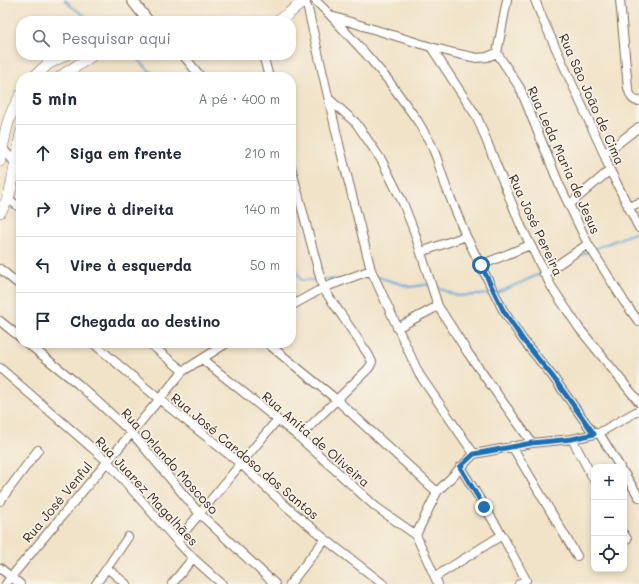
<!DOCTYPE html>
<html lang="pt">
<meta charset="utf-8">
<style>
body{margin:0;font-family:Mali,sans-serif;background:#f6f6f7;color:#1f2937}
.controls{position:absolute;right:12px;bottom:12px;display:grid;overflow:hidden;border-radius:8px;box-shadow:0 2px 6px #0003}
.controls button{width:36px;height:36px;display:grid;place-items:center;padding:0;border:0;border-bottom:1px solid #e0e1e3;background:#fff;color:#1f2937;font:20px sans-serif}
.stop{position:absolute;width:12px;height:12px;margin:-9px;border:3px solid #1f6fb2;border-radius:50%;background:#fff}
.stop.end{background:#1f6fb2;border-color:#fff;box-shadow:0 1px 4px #0008}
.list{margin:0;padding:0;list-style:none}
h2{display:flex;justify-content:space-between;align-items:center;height:52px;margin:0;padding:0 16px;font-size:17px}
h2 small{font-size:13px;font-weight:400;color:#747a83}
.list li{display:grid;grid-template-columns:26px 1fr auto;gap:12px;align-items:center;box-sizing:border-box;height:56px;padding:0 16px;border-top:1px solid #e0e1e3}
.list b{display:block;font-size:15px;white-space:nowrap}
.list em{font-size:13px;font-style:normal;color:#747a83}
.icon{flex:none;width:22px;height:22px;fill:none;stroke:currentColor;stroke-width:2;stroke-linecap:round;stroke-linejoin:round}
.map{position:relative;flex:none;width:639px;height:584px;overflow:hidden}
.search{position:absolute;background:#fff;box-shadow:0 2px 6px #0003;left:16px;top:16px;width:280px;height:44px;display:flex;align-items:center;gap:10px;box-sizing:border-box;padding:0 14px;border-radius:16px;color:#747a83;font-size:15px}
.panel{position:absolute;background:#fff;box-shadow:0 2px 6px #0003;left:16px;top:72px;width:280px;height:276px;border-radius:16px}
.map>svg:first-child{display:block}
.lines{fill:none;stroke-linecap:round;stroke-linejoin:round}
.stream{stroke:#67a6d9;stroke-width:2}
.minor-casing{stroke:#7b6b5a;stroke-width:10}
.tertiary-casing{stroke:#7b6b5a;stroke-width:12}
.secondary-casing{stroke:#7b6b5a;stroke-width:12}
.minor{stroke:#fff;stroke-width:8}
.tertiary{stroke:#fff;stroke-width:10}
.secondary{stroke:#fff;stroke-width:11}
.route{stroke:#1f6fb2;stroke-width:5}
.labels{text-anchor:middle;stroke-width:3.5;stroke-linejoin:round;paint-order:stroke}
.street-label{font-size:13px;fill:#3b2a1e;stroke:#f7f3e8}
</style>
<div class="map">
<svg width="639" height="584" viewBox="0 0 639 584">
<rect width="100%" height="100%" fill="#f7f3e8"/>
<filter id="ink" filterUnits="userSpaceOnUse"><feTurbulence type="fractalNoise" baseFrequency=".025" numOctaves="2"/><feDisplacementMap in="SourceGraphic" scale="8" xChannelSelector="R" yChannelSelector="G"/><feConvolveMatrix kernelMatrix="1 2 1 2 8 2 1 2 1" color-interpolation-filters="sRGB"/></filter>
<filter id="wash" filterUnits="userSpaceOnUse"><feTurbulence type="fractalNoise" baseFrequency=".012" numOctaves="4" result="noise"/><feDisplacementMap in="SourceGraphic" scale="16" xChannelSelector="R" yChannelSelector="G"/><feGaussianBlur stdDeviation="0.9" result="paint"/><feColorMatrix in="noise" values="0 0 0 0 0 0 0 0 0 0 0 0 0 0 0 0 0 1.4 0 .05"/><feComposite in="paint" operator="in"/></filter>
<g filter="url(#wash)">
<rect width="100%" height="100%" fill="#f1e3c8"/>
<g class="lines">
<path class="stream" d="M65,0L72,7L93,21
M133,55L156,77
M594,249L639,231
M574,258L590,251
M291,261L301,280H319
M378,277L411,287L430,284
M360,278L371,277
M324,279H337
M434,286L457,296L493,294
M497,293L542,273"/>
</g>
</g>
<g filter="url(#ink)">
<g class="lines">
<g class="minor-casing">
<path id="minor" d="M315,0L331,16L431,47L454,53L477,58L487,57L497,53
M507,0L497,53L520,88L559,184L588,244L625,303L639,322
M535,0L543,20L604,154L610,170L639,228
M620,0L628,88C630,94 631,101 639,101
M304,1L308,9L339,144L371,270L419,374L474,454
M331,16L365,53L388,80L417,120L431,144L436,156L446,187L466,236L503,310L523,340L553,377L594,434
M431,47L477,117L521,226L551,286L579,328L639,402
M183,55L201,77
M263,55L269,77
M329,99L356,123L382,161L403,203L414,231L438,306L468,353L532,443
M0,145L15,163
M604,154L639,127
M291,167L323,288L368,354L372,362L369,368L299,437
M8,199L21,208
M569,205L610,170
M628,207L639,203
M421,252L466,236
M481,265L530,245
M0,269L21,286
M544,274L588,244
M291,306L323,288L371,270
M0,321L21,338
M397,328L438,306
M27,343L78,384L132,433L199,513L275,584
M93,343L159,399L241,464L287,507L325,539L383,584
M149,343L183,371
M267,343L337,400L437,492
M202,359L299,437L376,507L416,535
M0,368L107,461L177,541L193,558L222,584
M599,433L620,467
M572,439L594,480
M512,446L577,556
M460,467L502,535L526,580L519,584
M624,473L639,497
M0,501L38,450
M624,534L627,539
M177,541L277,420
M0,568L20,584
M107,568L126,584
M435,577L502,535
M6,584L11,577L183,371L227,343
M96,584L128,537
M172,584L193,558
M290,584L325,539
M438,584L416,535L437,492L474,454L532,443L572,439L599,433L639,410"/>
</g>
<g class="tertiary-casing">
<path id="tertiary" d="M132,0L148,21"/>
</g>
<g class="secondary-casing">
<path id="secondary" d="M277,21L288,14L305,0
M34,77L48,64L65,55
M60,77L93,55
M0,161C5,134 6,119 21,95
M0,212L8,199L11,188L21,133"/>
</g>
<use href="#minor" class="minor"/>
<use href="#tertiary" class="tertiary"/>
<use href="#secondary" class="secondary"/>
</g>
</g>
<g class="lines" filter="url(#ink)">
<path class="route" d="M481,265L503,310L523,340L553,377L594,434L572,439L532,443L474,454L460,467L484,507"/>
</g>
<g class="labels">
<g class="street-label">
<text transform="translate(592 99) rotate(66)" y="5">Rua São João de Cima</text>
<text transform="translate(564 160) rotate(66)" y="5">Rua Leda Maria de Jesus</text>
<text transform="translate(536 225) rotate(65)" y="5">Rua José Pereira</text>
<text transform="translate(316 439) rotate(41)" y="5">Rua Anita de Oliveira</text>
<text transform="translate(245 456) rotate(40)" y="5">Rua José Cardoso dos Santos</text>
<text transform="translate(170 461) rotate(48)" y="5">Rua Orlando Moscoso</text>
<text transform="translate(147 491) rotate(47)" y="5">Rua Juarez Magalhães</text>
<text transform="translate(57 502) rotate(-50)" y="5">Rua José Venful</text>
</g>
</g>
</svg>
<div class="controls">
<button>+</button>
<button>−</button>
<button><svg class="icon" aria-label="locate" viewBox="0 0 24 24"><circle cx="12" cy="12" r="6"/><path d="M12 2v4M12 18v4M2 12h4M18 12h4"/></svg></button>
</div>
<div class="stop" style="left:481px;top:265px"></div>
<div class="stop end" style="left:484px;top:507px"></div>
<div class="search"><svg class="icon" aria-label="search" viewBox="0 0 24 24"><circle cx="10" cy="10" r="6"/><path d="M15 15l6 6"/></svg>Pesquisar aqui</div>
<section class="panel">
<h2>5 min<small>A pé · 400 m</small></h2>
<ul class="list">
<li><svg class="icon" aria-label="ahead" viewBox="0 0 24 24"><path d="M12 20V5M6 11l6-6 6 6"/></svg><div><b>Siga em frente</b></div><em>210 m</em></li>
<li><svg class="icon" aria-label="right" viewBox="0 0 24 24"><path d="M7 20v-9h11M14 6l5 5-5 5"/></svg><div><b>Vire à direita</b></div><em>140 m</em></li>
<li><svg class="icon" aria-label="left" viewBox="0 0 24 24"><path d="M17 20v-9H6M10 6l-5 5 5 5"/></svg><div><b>Vire à esquerda</b></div><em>50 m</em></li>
<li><svg class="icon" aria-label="arrive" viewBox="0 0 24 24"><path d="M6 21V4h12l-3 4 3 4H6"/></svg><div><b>Chegada ao destino</b></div></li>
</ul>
</section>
</div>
